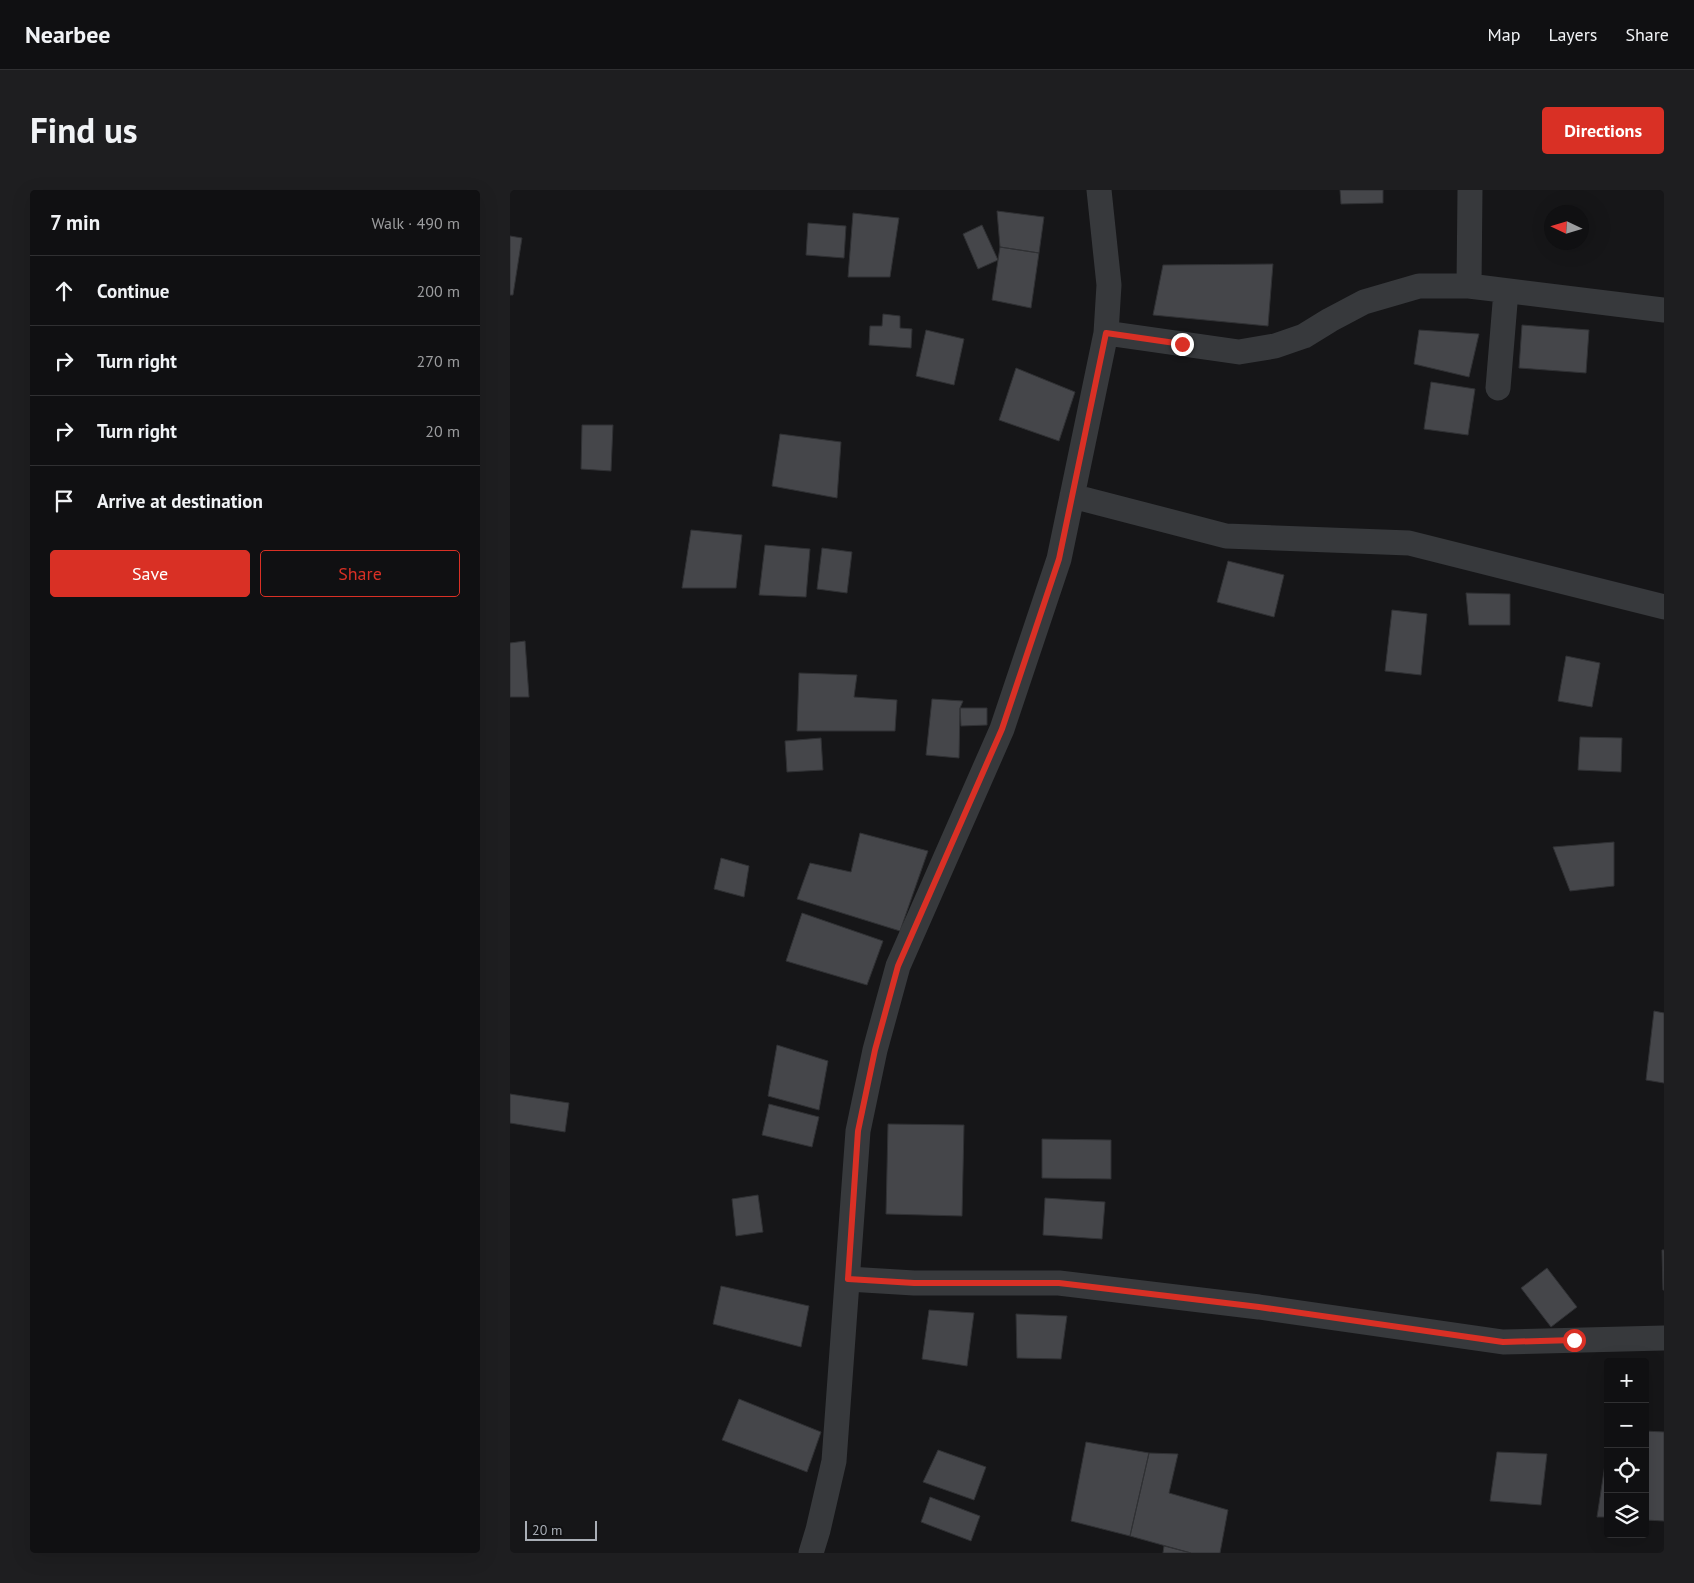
<!DOCTYPE html>
<meta charset="utf-8">
<style>
body{margin:0;font-family:"PT Sans",sans-serif;background:#1e1e20;color:#f1f3f6}
.controls{position:absolute;right:15px;bottom:15px;display:grid;overflow:hidden;border-radius:5px;box-shadow:0 5px 20px #0002}
.controls button{width:45px;height:45px;display:grid;place-items:center;padding:0;border:0;border-bottom:1px solid #303032;background:#101012;color:#f1f3f6;font:25px sans-serif}
.compass{position:absolute;left:1034px;top:15px;width:45px;height:45px;border-radius:50%;background:#101012;box-shadow:0 5px 20px #0002;rotate:274deg}
.scale{position:absolute;left:15px;bottom:12px;width:72px;box-sizing:border-box;padding-left:5px;border:2px solid #a9aeb6;border-top:0;font-size:14px;line-height:18px;white-space:nowrap;color:#a9aeb6;-webkit-text-stroke:4px #111113;paint-order:stroke}
.stop{position:absolute;width:15px;height:15px;margin:-11px;border:4px solid #d93025;border-radius:50%;background:#fff}
.stop.end{background:#d93025;border-color:#fff;box-shadow:0 1px 5px #0008}
.list{margin:0;padding:0;list-style:none}
h2{display:flex;justify-content:space-between;align-items:center;height:65px;margin:0;padding:0 20px;font-size:21px}
h2 small{font-size:16px;font-weight:400;color:#9c9d9f}
.list li{display:grid;grid-template-columns:32px 1fr auto;gap:15px;align-items:center;box-sizing:border-box;height:70px;padding:0 20px;border-top:1px solid #303032}
.list b{display:block;font-size:19px;white-space:nowrap}
.list em{font-size:16px;font-style:normal;color:#9c9d9f}
.actions{display:flex;gap:10px;padding:15px 20px}
.actions a{flex:1;padding:11px 0;border:1px solid #d93025;border-radius:5px;text-align:center;font-size:18px;color:#d93025}
.actions .main{background:#d93025;color:#fff}
.icon{flex:none;width:28px;height:28px;fill:none;stroke:currentColor;stroke-width:2;stroke-linecap:round;stroke-linejoin:round}
.map{position:relative;flex:none;width:1154px;height:1363px;overflow:hidden;border-radius:5px}
header{display:flex;align-items:center;gap:30px;box-sizing:border-box;height:70px;padding:0 25px;background:#101012;border-bottom:1px solid #303032}
header strong{font-size:24px}
nav{display:flex;gap:28px;margin-inline-start:auto;font-size:18px}
.intro{display:flex;align-items:center;justify-content:space-between;box-sizing:border-box;height:120px;padding:0 30px}
h1{margin:0;font-size:35px}
.button{padding:12px 22px;border-radius:5px;background:#d93025;color:#fff;font-size:18px;font-weight:700}
main{display:flex;gap:30px;padding:0 30px}
aside{flex:1;background:#101012;border-radius:5px;box-shadow:0 5px 20px #0002}
.map>svg:first-child{display:block}
.building{fill:#45464a;stroke:#303134}
.lines{fill:none;stroke-linecap:round;stroke-linejoin:round}
.minor{stroke:#37393c;stroke-width:25}
.route{stroke:#d93025;stroke-width:6}
</style>
<header>
<strong>Nearbee</strong>
<nav><a>Map</a><a>Layers</a><a>Share</a></nav>
</header>
<div class="intro"><h1>Find us</h1><a class="button">Directions</a></div>
<main>
<aside>
<h2>7 min<small>Walk · 490 m</small></h2>
<ul class="list">
<li><svg class="icon" aria-label="ahead" viewBox="0 0 24 24"><path d="M12 20V5M6 11l6-6 6 6"/></svg><div><b>Continue</b></div><em>200 m</em></li>
<li><svg class="icon" aria-label="right" viewBox="0 0 24 24"><path d="M7 20v-9h11M14 6l5 5-5 5"/></svg><div><b>Turn right</b></div><em>270 m</em></li>
<li><svg class="icon" aria-label="right" viewBox="0 0 24 24"><path d="M7 20v-9h11M14 6l5 5-5 5"/></svg><div><b>Turn right</b></div><em>20 m</em></li>
<li><svg class="icon" aria-label="arrive" viewBox="0 0 24 24"><path d="M6 21V4h12l-3 4 3 4H6"/></svg><div><b>Arrive at destination</b></div></li>
</ul>
<div class="actions"><a class="main">Save</a><a>Share</a></div>
</aside>
<div class="map">
<svg width="1154" height="1363" viewBox="0 0 1154 1363">
<rect width="100%" height="100%" fill="#161618"/>
<path class="building" d="M830,0H873V13L831,14Z
M487,21L534,27L529,63L490,57Z
M343,23L389,28L380,87H338Z
M298,33L336,36L334,68L296,65Z
M472,35L488,70L468,79L453,44Z
M0,46L12,48L3,105H0Z
M490,57L529,63L521,118L482,110Z
M763,74L758,136L643,125L653,75Z
M373,124L390,126V138L402,139L401,158L359,155L360,136H372Z
M1012,135L1079,140L1076,183L1009,178Z
M416,140L454,149L444,195L406,186Z
M909,140L969,144L959,187L904,174Z
M506,178L565,202L549,251L489,230Z
M921,192L965,199L958,245L914,239Z
M72,235H103L101,281L71,279Z
M270,244L331,252L327,308L262,296Z
M181,340L232,345L226,398H172Z
M255,355L300,359L296,407L249,405Z
M312,358L342,362L337,403L307,399Z
M718,371L774,385L764,427L707,412Z
M956,403L1000,404V435H959Z
M882,420L917,424L911,485L875,481Z
M15,451L19,507H0V453Z
M1056,466L1090,473L1082,517L1048,511Z
M289,483L347,485L344,507L387,510L385,541H287Z
M422,509L453,511L450,518L449,568L416,565Z
M450,518H477V535L451,536Z
M1070,547L1112,548L1111,582L1068,580Z
M311,548L313,580L277,582L275,551Z
M350,643L418,661L390,741L287,709L300,673L341,682Z
M1104,652V696L1060,701L1043,657Z
M211,668L239,676L234,707L204,699Z
M292,723L373,751L357,795L276,771Z
M1144,821L1154,823V893L1136,890Z
M267,855L318,871L309,920L258,906Z
M0,904L59,913L55,942L0,933Z
M259,914L309,927L302,957L252,945Z
M378,934L454,935L452,1026L376,1024Z
M532,949L601,950V989L532,988Z
M248,1005L253,1042L226,1046L222,1009Z
M535,1008L595,1012L592,1049L533,1045Z
M1152,1060H1154V1100H1153Z
M1037,1078L1067,1117L1041,1137L1011,1098Z
M211,1096L299,1116L291,1157L203,1134Z
M419,1120L464,1123L457,1176L412,1169Z
M506,1124L557,1126L551,1169L507,1168Z
M229,1209L311,1242L297,1282L212,1250Z
M1135,1241L1154,1242V1331L1135,1330Z
M576,1252L639,1263L620,1346L561,1331Z
M1098,1255V1327H1087Z
M428,1260L476,1277L464,1310L413,1292Z
M987,1262L1037,1264L1031,1315L980,1311Z
M639,1263L668,1264L659,1303L718,1320L710,1363H681L620,1346Z
M420,1307L470,1326L461,1351L411,1332Z
M654,1356L681,1363H653Z"/>
<g class="lines">
<path class="minor" d="M959,96L960,0
M596,143L729,162L765,156L794,146L820,130L854,112L909,96H959L1154,120
M988,198L996,101
M562,306L716,346L899,353L1154,417
M338,1089L404,1093H549L749,1117L993,1152L1154,1148
M301,1363L308,1340L324,1271L348,941L365,860L388,776L492,539L549,369L596,143L599,95L589,0"/>
</g>
<g class="lines">
<path class="route" d="M672,154L596,143L549,369L492,539L388,776L365,860L348,941L338,1089L404,1093H549L749,1117L993,1152L1064,1150"/>
</g>
</svg>
<div class="controls">
<button>+</button>
<button>−</button>
<button><svg class="icon" aria-label="locate" viewBox="0 0 24 24"><circle cx="12" cy="12" r="6"/><path d="M12 2v4M12 18v4M2 12h4M18 12h4"/></svg></button>
<button><svg class="icon" aria-label="layers" viewBox="0 0 24 24"><path d="M12 4l9 5-9 5-9-5zM3 14l9 5 9-5"/></svg></button>
</div>
<svg class="compass" viewBox="-18 -18 36 36"><path d="M0-13l5 13h-10z" fill="#e53935"/><path d="M0 13l5-13h-10z" fill="#9c9d9f"/></svg>
<div class="scale">20 m</div>
<div class="stop" style="left:1064px;top:1150px"></div>
<div class="stop end" style="left:672px;top:154px"></div>
</div>
</main>
